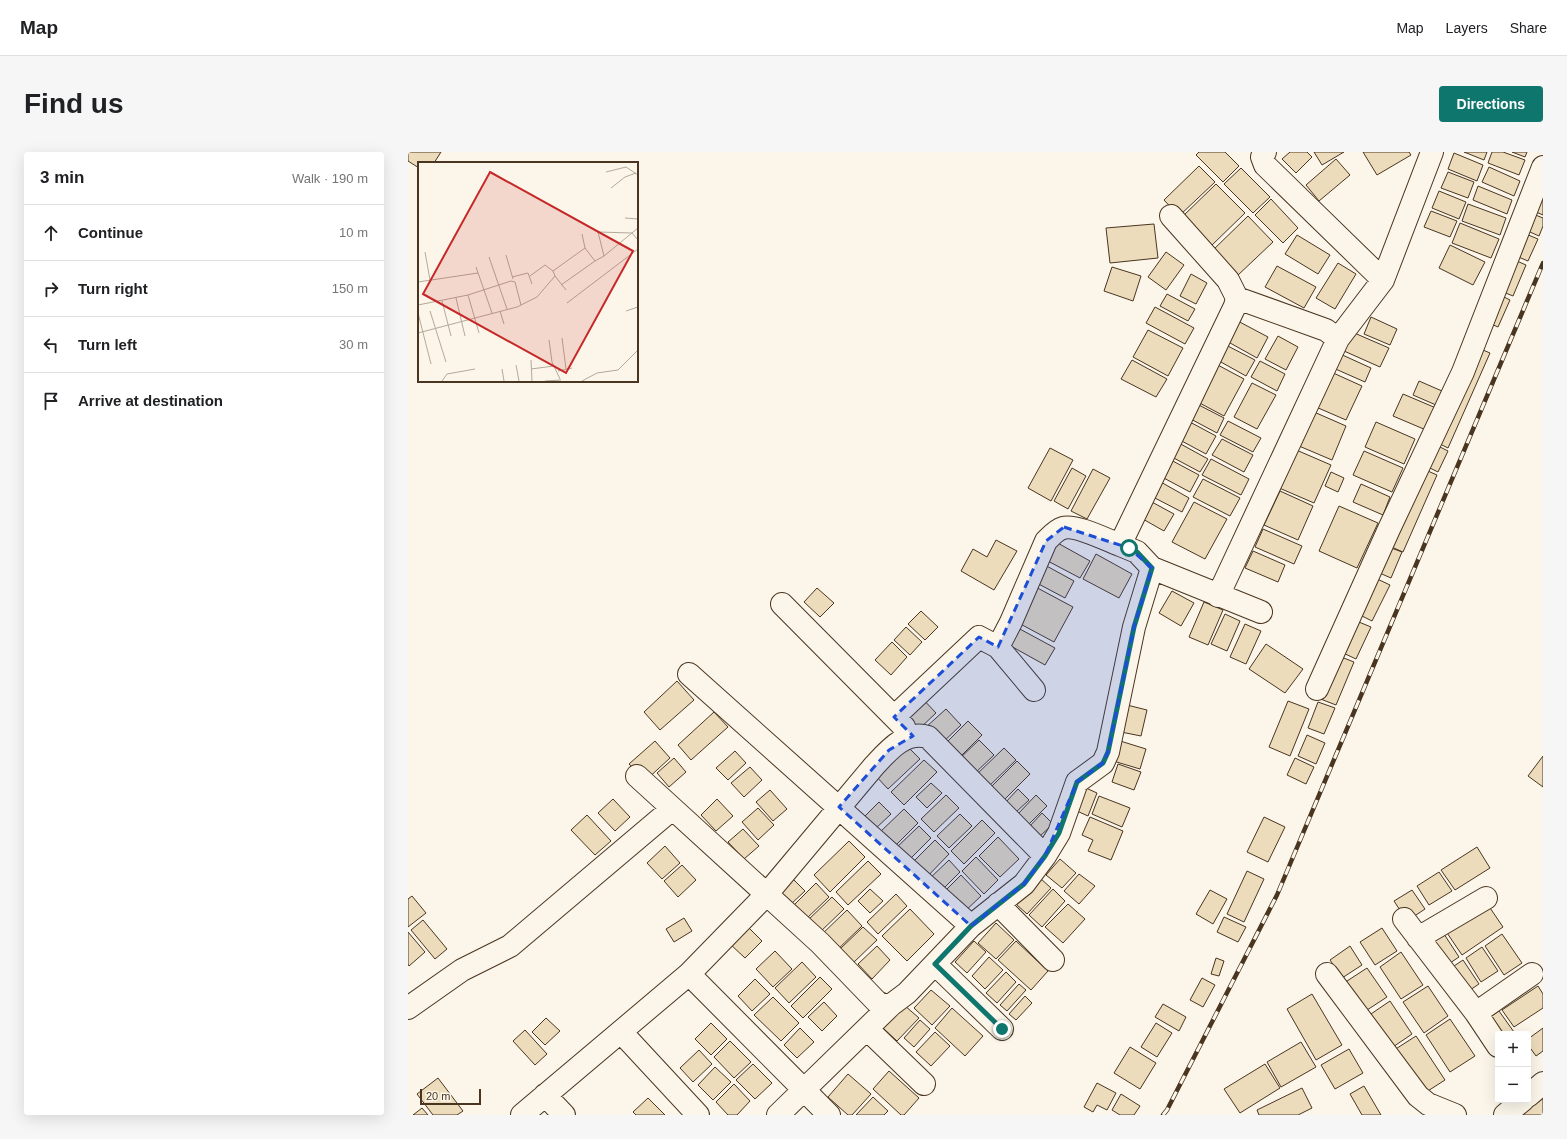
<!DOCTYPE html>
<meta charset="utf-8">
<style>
body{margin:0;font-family:Arial,sans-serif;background:#f6f6f6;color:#202124}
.controls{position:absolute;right:12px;bottom:12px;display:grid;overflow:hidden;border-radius:4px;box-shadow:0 4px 16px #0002}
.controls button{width:36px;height:36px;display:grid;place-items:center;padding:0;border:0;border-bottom:1px solid #e0e0e0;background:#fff;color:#202124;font:20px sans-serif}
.scale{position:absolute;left:12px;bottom:10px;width:61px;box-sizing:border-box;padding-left:4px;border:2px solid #4a3520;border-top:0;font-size:11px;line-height:14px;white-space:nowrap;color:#4a3520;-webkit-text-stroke:3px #fbf6e9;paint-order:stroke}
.stop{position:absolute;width:12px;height:12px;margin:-9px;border:3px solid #0f766e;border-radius:50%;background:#fff}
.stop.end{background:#0f766e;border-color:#fff;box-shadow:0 1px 4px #0008}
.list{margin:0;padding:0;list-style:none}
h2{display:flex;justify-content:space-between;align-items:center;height:52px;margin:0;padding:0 16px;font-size:17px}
h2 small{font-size:13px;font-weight:400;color:#757577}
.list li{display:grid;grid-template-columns:26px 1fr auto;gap:12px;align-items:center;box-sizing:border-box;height:56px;padding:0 16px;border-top:1px solid #e0e0e0}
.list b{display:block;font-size:15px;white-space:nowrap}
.list em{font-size:13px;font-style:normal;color:#757577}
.icon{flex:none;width:22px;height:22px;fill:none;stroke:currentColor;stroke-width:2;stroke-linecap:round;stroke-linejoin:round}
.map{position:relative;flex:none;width:1135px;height:963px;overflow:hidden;border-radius:4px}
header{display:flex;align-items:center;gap:24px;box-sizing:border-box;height:56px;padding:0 20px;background:#fff;border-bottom:1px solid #e0e0e0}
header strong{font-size:19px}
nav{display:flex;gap:22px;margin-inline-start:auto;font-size:14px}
.intro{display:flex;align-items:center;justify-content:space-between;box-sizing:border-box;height:96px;padding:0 24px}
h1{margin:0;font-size:28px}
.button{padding:10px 18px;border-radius:4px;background:#0f766e;color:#fff;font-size:14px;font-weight:700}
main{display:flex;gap:24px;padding:0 24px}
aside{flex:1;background:#fff;border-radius:4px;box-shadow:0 4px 16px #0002}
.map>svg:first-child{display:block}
.building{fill:#ecdcbc;stroke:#4a3520}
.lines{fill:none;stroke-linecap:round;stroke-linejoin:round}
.minor-casing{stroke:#4a3520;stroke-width:24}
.minor{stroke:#fbf6e9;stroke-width:22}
.rail-casing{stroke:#4a3520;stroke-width:4.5}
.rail{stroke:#fbf6e9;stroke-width:3;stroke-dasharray:9;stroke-linecap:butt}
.route{stroke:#0f766e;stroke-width:5}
.marked{fill:#1d4ed8;fill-opacity:0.2;stroke:#1d4ed8;stroke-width:3;stroke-dasharray:8 5;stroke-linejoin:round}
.inset-road{fill:none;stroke:#b4a999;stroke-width:1}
.view{fill:#c62828;fill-opacity:0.15;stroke:#c62828;stroke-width:2}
.inset-edge{fill:none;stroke:#4a3520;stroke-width:2}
</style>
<header>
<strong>Map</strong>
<nav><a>Map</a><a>Layers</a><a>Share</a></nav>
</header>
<div class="intro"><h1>Find us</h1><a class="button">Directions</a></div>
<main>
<aside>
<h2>3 min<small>Walk · 190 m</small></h2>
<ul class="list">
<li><svg class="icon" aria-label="ahead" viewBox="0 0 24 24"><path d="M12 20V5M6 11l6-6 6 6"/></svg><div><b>Continue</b></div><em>10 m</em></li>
<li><svg class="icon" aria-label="right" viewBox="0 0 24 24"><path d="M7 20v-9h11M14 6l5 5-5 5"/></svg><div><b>Turn right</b></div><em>150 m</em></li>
<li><svg class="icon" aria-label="left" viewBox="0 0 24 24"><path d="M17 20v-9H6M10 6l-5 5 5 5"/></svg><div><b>Turn left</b></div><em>30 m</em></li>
<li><svg class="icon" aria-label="arrive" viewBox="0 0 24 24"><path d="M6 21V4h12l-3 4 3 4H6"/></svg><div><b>Arrive at destination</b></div></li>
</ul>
</aside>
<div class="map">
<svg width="1135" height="963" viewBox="0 0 1135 963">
<rect width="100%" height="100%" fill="#fbf6e9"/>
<path class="building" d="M0,0H33L26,11H11V16L0,9Z
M791,0H817L831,14L815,30L788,3Z
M882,0H899L904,5L888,21L874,7Z
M906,0H936L914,13Z
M955,0H1001L1003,3L969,23Z
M1056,0H1079L1076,8Z
M1084,0H1095L1117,8L1111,23L1080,11Z
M1104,0H1119L1117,5Z
M1046,1L1075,13L1069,29L1040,17Z
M928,7L942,23L911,49L898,33Z
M791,14L807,30L771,64L756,48Z
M1081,15L1112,29L1106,44L1074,30Z
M833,16L862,45L845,61L816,32Z
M1040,20L1066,30L1060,46L1033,36Z
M808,32L837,61L802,95L773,66Z
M1070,34L1104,48L1099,62L1065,48Z
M1031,39L1058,50L1051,67L1024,56Z
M1135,40V63L1121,57Z
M863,47L890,76L875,91L847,63Z
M1060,52L1098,66L1092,83L1054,69Z
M1023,59L1049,69L1042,85L1016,75Z
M1120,60L1135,66V74L1131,84L1113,76Z
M840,64L865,90L829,124L804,99Z
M1052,71L1091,87L1083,106L1044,91Z
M746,72L750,106L702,111L698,76Z
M1113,80L1130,87L1120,109L1103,102Z
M889,83L922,103L910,122L877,102Z
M1042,93L1077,110L1065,133L1031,116Z
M758,100L776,113L758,138L740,125Z
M1102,106L1118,113L1105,144L1088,137Z
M930,111L948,122L927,157L908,146Z
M869,114L908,135L896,156L857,135Z
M704,115L733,124L725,149L696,139Z
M783,122L799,131L788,152L772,144Z
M1088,141L1102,148L1090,175L1076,169Z
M759,142L787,157L780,169L752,154Z
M747,155L786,176L777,192L738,171Z
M963,165L989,177L982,193L956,182Z
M826,167L860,185L849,206L815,187Z
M740,178L775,196L760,224L725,205Z
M944,180L981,196L972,215L936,199Z
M870,184L890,195L878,218L857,207Z
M812,190L847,208L838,224L804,205Z
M1068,195L1082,201L1040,296L1026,289Z
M930,201L963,216L957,230L923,215Z
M724,208L759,227L748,245L713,227Z
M852,209L877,222L869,239L843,225Z
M806,211L836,227L816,264L786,248Z
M923,220L954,234L938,268L908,255Z
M1011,229L1034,239L1028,253L1005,243Z
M844,231L868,243L849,277L826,265Z
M995,242L1028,256L1018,278L985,264Z
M787,251L816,266L809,281L779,265Z
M906,260L938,274L924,308L891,294Z
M780,269L808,284L798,302L770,287Z
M820,269L853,286L845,300L812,283Z
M968,270L1007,287L996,312L957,295Z
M814,287L845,303L836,320L804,303Z
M769,290L800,307L792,320L762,304Z
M1024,291L1040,299L1030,320L1014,312Z
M642,296L665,308L643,349L620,336Z
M886,297L923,313L906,351L869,335Z
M956,299L995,316L984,340L945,323Z
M761,307L791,323L782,340L752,324Z
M803,307L841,327L833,343L794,323Z
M664,316L678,324L660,357L646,349Z
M1013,316L1029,323L995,400L979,393Z
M685,317L702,326L679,367L663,359Z
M923,320L936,326L930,340L917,334Z
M795,327L832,346L822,364L785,345Z
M751,329L781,346L774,360L743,344Z
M953,332L982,345L975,363L945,350Z
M872,339L905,354L890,388L856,373Z
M742,349L766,362L756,379L733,366Z
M786,350L819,367L797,407L764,390Z
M931,354L970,371L949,416L911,399Z
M855,377L894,394L886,412L847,395Z
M588,388L609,399L586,438L553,419L565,397L579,405Z
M646,389L682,409L672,426L636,407Z
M978,394L994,400L983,426L967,419Z
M845,399L877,413L870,430L837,416Z
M688,402L724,422L711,446L675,427Z
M635,412L666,429L657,446L625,429Z
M965,425L982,433L964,469L948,461Z
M622,432L665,455L646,490L603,467Z
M409,436L426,451L412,465L396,450Z
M764,439L786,451L773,474L751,461Z
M796,450L815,458L800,493L781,485Z
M513,459L530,475L517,488L500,472Z
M817,462L832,469L819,499L803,492Z
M946,468L963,475L948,507L931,499Z
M837,472L853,479L838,512L822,505Z
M498,475L514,490L502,503L486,488Z
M610,476L647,496L637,513L601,493Z
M484,490L499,505L483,523L467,508Z
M858,492L895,517L877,541L841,517Z
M928,503L946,510L928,553L910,546Z
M269,529L286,548L252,578L236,560Z
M512,544L528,561L510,578L494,562Z
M880,549L901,557L882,604L861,595Z
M910,550L927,556L916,582L900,576Z
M719,553L739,558L733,584L713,580Z
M538,557L553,573L533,592L517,576Z
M306,560L320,575L283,608L270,593Z
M560,569L574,583L549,608L535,594Z
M899,583L917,591L908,612L890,604Z
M571,588L586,603L565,623L550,608Z
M709,588L738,597L732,617L702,608Z
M247,589L262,606L237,629L221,612Z
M497,592L512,607L480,637L466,622Z
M596,596L608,608L578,637L566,625Z
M327,599L338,611L320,628L308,616Z
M1135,604V635L1120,624Z
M266,606L278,620L261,635L249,621Z
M887,606L906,615L898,632L879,623Z
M516,608L529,620L496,653L483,640Z
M609,609L622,622L595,649L582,636Z
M710,612L733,620L726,638L704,630Z
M342,615L354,628L336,645L323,631Z
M523,631L534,641L519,656L508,645Z
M678,636L689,641L680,664L669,659Z
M610,637L621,648L607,661L597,651Z
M362,638L379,657L365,669L348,650Z
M538,643L551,656L526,680L513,667Z
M628,643L639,654L619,674L609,663Z
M691,644L722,656L714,675L684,662Z
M205,647L222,665L207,679L190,661Z
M309,647L325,664L308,679L293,663Z
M471,650L483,662L466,678L455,666Z
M350,656L366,673L350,688L334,670Z
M496,657L510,671L484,697L470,682Z
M634,661L645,672L631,685L621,675Z
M552,662L564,674L541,696L529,684Z
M179,663L203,689L187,703L163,678Z
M682,665L715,679L703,708L680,699L685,688L674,683Z
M856,665L877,675L860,710L839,700Z
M574,668L587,681L556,712L543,699Z
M511,674L523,686L499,710L486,698Z
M335,677L351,694L336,707L320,690Z
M590,685L611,707L592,725L571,704Z
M527,688L541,702L517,727L503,712Z
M441,689L457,705L422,740L406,723Z
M257,694L272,711L254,727L239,711Z
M1069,695L1082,716L1047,738L1033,718Z
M568,705L590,728L576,742L554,719Z
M652,707L668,721L654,736L638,723Z
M541,708L552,720L531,741L519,729Z
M460,709L473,722L440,753L428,740Z
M274,713L288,728L270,745L256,729Z
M839,719L856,727L836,770L819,762Z
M1031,720L1044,739L1021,753L1009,734Z
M671,722L687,734L671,752L656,739Z
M553,723L573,744L554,762L534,742Z
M383,725L397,739L382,753L368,739Z
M632,726L643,736L619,762L608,752Z
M408,731L421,745L396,769L383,756Z
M462,737L475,749L462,761L450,749Z
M645,737L657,749L634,775L621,763Z
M802,738L819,747L805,772L788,762Z
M1004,738L1017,757L999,769L986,749Z
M488,742L499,754L470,782L459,770Z
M4,744L18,761L0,775V747Z
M424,745L436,757L409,783L397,771Z
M1078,750L1095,775L1054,803L1037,778Z
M660,752L677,767L655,791L637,775Z
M502,757L526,782L499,809L474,784Z
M439,758L454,774L426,801L410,786Z
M816,765L838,775L830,790L809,780Z
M276,766L284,779L266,790L258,777Z
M15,768L39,797L27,807L3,778Z
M588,771L606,788L588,807L570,791Z
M340,775L354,789L337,806L322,792Z
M455,775L469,788L445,811L431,798Z
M974,776L989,799L967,813L952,790Z
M1034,779L1051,805L1036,815L1019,789Z
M0,780L17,800L1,814L0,812Z
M1094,782L1114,811L1096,823L1077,794Z
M566,789L578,800L559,821L547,810Z
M608,789L640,819L623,838L590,808Z
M469,794L482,808L464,827L450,812Z
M942,794L954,813L934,826L922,808Z
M1074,795L1090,819L1073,830L1058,806Z
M367,799L384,817L365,835L348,817Z
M993,800L1015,833L993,847L972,815Z
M581,805L595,818L577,837L564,824Z
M808,806L816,809L811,824L803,822Z
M1055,808L1071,832L1056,842L1040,818Z
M394,810L408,825L381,851L367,836Z
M959,816L979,845L956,860L936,831Z
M598,820L608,830L589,851L578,841Z
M412,825L424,837L395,866L383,854Z
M794,826L807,833L795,855L782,848Z
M347,827L362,842L344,859L330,844Z
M611,832L618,838L599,859L592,853Z
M1020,834L1040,864L1016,881L995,850Z
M1130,834L1135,842V856L1106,875L1094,858Z
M523,838L542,854L524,873L506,856Z
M904,842L934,893L908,908L879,857Z
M617,844L624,851L608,868L601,862Z
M365,845L391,871L373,889L346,863Z
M982,849L1004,882L982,897L960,864Z
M416,850L429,864L414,879L400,865Z
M755,852L778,865L771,879L747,865Z
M496,853L511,866L489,889L475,876Z
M544,856L575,884L557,904L527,876Z
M1091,859L1106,880L1102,882H1090L1076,869Z
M138,866L152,879L137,893L124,880Z
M1042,867L1067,904L1042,920L1018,883Z
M512,868L522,877L506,895L496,886Z
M303,871L319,887L303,903L287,887Z
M748,871L764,881L749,905L733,895Z
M392,876L406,890L389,906L376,893Z
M1135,876V899L1128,904L1120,893V887Z
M117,878L139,902L127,913L105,889Z
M527,880L542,894L523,914L508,900Z
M1008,884L1037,928L1012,944L983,900Z
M322,889L343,910L326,926L306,905Z
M893,890L908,915L873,935L859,910Z
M722,895L748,911L732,937L706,921Z
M941,897L955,921L927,937L913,913Z
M291,898L304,912L285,930L272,916Z
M345,912L364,931L347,947L328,928Z
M857,912L872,936L832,961L816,937Z
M307,915L323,930L305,948L290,933Z
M481,919L511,946L496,963H493L465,937Z
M440,922L463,942L444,963H440L420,945Z
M30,926L55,959L49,963H25L9,942Z
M689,931L708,941L699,958L689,953L685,960L676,955Z
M326,932L342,949L329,963H320L308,950Z
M956,934L973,963H954L942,942Z
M894,936L904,956L890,963H851L849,958Z
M713,942L732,954L726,963H712L704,958Z
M465,945L480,959L476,963H448Z
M1135,945V963H1116L1114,960Z
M240,946L257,963H228L225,960Z
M14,956L20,963H5Z"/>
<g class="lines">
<g class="minor-casing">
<path id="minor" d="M857,0L854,5L857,13L975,128
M930,187L975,128L1024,0
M744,416L729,400L712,393L827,154L829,146L820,128L763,64
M810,444L930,187L918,178L829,146
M374,452L496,575
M590,495L603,470L638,389C643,384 648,378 655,376C667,372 699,388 712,393
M281,522L563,774
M909,537L981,377L1055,220L1135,15
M486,565L571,485L590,495L626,538
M229,624L412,791L469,850L476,853H483
M590,752L645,808
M996,767L1068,861L1090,894
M1010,786L1078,746
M527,812L594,877
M281,822L421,963
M919,822L1010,944L1020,952L1047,963
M0,856L54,818L102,794L264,657
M1068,861L1124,822
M459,877L516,932
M213,880L290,963
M137,943L156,963
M1120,944L1135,931
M114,963L281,822L358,743L466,614C480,599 497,578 520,585L637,704
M370,963L483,853L499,841L563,774L616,732L637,704L651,681L669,630L695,611L700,600L726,475L744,416L853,460
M1097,963L1115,948"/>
</g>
<use href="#minor" class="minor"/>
<g class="rail-casing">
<path id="rail" d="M755,963L759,958L869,743L1135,111"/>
</g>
<use href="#rail" class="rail"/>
</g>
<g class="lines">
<path class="route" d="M594,877L527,812L563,774L616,732L637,704L651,681L669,630L695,611L700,600L726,475L744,416L729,400L721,396"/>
</g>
<path class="marked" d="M656,375L721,396L744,416L726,475L700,600L695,611L669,630L637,704L616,732L563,774L431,655L481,598L505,584L486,565L571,485L590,495L638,389Z"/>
<g transform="translate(10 10)">
<rect width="220" height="220" fill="#fbf6e9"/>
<path class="inset-road" d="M188,10L208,5L220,13M193,26L207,15L218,11M207,56L220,57M7,90L12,118M88,93L95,117M186,94L180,70L214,71L220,78M71,95L89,147M177,99L186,94L220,66M58,105L74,151M112,114L127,103L135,109M137,114L135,109L167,86L164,72M94,115L110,111L114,122M0,120L60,111M143,123L177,99L167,86M50,133L61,171M38,136L47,174M24,139L33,174M149,141L220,87M0,143L50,133L93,119L97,120L103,143M12,149L28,200M82,149L86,162M208,149L220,145M0,151L13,202M0,171L99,145L119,135L137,114L148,128M144,176L148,207M131,178L134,200L142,217M113,198L114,219M98,203L101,219M84,207L86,219M113,207L136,204M140,209L154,206M24,219L29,212L57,207M127,219L143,218M164,219L179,211L200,208L220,188"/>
<path class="view" d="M72,10L215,89L148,211L5,132Z"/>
<rect width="220" height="220" class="inset-edge"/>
</g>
</svg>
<div class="controls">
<button>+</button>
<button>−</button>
</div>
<div class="scale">20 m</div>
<div class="stop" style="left:721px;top:396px"></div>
<div class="stop end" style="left:594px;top:877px"></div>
</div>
</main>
